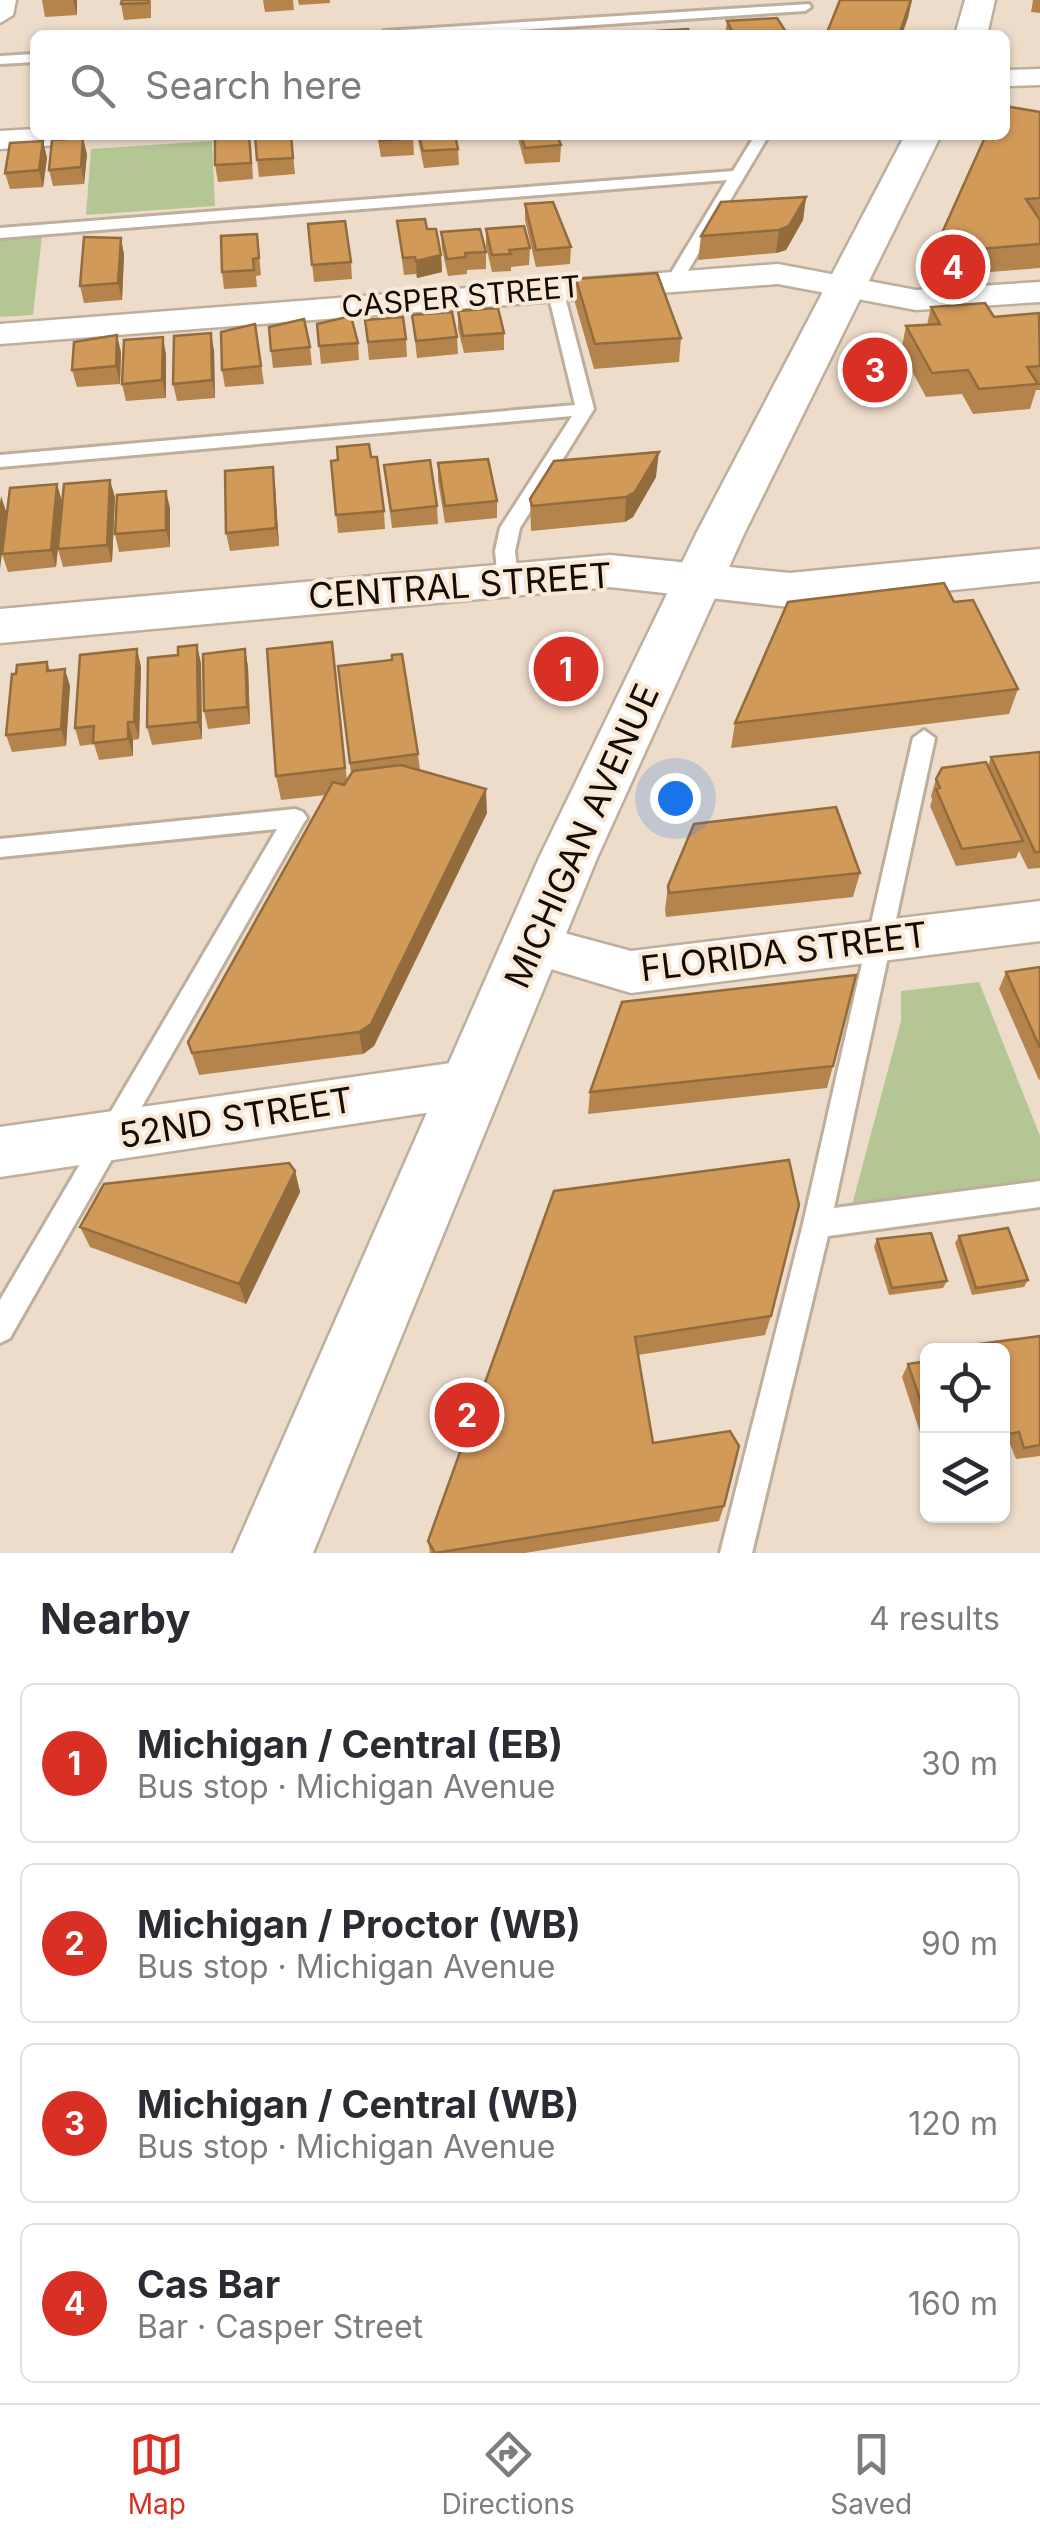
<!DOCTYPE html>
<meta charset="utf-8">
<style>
body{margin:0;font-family:Inter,sans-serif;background:#f2f2f3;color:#2b2b33}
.controls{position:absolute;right:30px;bottom:30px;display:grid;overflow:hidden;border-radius:15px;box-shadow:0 2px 8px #0004}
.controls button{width:90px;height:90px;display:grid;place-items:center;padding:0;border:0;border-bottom:2px solid #e1e1e2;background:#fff;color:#2b2b33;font:50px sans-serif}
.you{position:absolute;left:675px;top:798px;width:35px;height:35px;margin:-25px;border:8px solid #fff;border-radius:50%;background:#1a73e8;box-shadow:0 0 0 15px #1a73e833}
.badge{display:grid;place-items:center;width:65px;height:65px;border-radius:50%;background:#d93025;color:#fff;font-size:32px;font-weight:700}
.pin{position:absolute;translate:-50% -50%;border:5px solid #fff;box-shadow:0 2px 10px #0006}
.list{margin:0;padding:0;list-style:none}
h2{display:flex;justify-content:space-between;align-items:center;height:130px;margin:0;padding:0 40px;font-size:42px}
h2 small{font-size:32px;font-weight:400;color:#7c7c81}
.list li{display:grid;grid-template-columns:65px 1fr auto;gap:30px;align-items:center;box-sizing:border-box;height:160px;margin:0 20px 20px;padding:0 20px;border:2px solid #e1e1e2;border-radius:15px}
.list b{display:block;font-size:38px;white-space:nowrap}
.list p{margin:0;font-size:32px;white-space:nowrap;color:#7c7c81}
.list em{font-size:32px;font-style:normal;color:#7c7c81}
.icon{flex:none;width:55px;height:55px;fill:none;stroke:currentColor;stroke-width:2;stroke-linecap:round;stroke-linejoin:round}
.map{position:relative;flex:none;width:1040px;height:1553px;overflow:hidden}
.search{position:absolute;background:#fff;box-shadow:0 2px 8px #0004;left:30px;right:30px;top:30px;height:110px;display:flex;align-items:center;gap:25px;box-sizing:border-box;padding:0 35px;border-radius:15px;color:#7c7c81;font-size:38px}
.sheet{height:850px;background:#fff}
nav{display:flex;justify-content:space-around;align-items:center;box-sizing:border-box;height:140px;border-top:2px solid #e1e1e2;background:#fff;font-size:28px;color:#7c7c81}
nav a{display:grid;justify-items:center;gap:5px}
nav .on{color:#d93025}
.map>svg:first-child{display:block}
.green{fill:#b5c695}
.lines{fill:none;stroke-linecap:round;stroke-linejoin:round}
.lane-casing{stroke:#beae9c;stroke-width:6}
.street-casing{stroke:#beae9c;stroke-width:5}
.secondary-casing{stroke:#beae9c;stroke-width:5}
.primary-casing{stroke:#beae9c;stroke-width:5}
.lane{fill:#fff;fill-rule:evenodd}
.street{fill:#fff;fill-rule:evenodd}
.secondary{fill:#fff;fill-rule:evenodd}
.primary{fill:#fff;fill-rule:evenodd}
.wall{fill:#b5844d}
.shaded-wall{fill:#936c3e}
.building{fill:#d29a59;stroke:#936c3e;stroke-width:2.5}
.labels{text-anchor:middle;stroke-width:8;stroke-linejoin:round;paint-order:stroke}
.far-street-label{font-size:30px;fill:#110c06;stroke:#fae9d7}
.street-label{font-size:35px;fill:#110c06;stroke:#fae9d7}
</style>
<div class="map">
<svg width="1040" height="1553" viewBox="0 0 1040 1553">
<rect width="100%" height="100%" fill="#eddcca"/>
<path class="green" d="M212,141L215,206L86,215L91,149Z
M42,236L33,315L0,317V239Z
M979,982L1040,1136V1180L852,1205L901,1021V991Z"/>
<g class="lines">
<g class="lane-casing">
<path id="lane" d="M809,4L811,7L805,11L443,35H377L384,31Z
M35,54V62L0,64V56Z
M755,135H769L682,281L674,286L666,281L727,180L0,238V228L733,171Z
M555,284L563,289L594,409L520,528L515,551L518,580L515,585L508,587L498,580L495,551L500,528L572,416L0,467V455L575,405L547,289Z
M924,730L935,738L834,1208L1040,1181V1207L828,1236L752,1553H720L803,1224L913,738Z
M295,809L303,812L307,818L303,824L10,1338L0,1343V1300L277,829L0,857V839Z"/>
</g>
<g class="street-casing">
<path id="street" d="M0,0H16L13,15L0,23Z
M1040,69V85L1005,86V70Z
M35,129V135H84L80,141L70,144L0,149V131Z
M778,264L916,290L1040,282V302L916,310L778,284L0,344V324Z
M1040,901V941L631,993L514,958L506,944L514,930L531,924L631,951Z
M472,1060L491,1066L498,1083L491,1100L472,1106L0,1177V1127Z"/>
</g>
<g class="secondary-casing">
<path id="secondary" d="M1040,549V581L790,607L610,587L0,643V609L610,555L790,573Z"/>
</g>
<g class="primary-casing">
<path id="primary" d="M965,0H995L987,35H955Z
M905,135H941L744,534L597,858L313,1553H233L539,858L696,534Z"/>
</g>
<use href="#lane" class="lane"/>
<use href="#street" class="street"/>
<use href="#secondary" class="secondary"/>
<use href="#primary" class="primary"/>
</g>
<path class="wall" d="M42,0H77V15L45,17Z
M151,0V18L124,20L121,4Z
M263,0H293L294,10L265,12Z
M298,0H330V3L299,5Z
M1033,0H1040V13L1031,12Z
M727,21L788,35H725Z
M1040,112V268L928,277L933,253Z
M291,135L295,174L259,177L257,160Z
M377,135H413L414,155L381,157Z
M417,135H455L458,149L459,165L424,168Z
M517,135H557L561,145L560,162L525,164Z
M43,141L47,158L43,187L10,189L5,173Z
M251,144L253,179L218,182L215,165Z
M87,154L84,184L53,186L49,170Z
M806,197L803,220L786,250L776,253L698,260L701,236Z
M525,204L571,247L570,264L536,267L525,220Z
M397,221L427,229L441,255L442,272L417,278L416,274L404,275Z
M308,224L351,262L352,279L314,282Z
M486,229L530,248L529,265L511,267V271L492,272L486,246Z
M441,232L486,252V269L467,270V274L448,276L442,249Z
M257,234L261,275L256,276L257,287L224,289L222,272Z
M121,238L124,255L122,300L84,303L80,286Z
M576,279L681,338L679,362L594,369L575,303Z
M931,307L994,317L1040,315V390H1036L1030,409L973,414L962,394L926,397L901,351L906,326L927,325Z
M458,311L504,333V350L464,353L458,329Z
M412,315L457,337L458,354L417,358Z
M365,320L406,339L407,357L369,360Z
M255,324L264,384L225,387L222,370Z
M317,324L358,343L359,360L321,364Z
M310,347L312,365L273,368L271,351Z
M214,350L215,398L177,401L173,384Z
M121,352L120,384L77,387L72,370Z
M166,354V398L126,401L122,384Z
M371,457L384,511L385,529L338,533L331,461Z
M438,463L497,501V518L445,523L438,481Z
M384,465L437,506L438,524L392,528Z
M656,477L633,517L625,522L531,531L530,499Z
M275,485L279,546L230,551L226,533Z
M115,497L112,562L63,567L58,549L56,567L8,572L2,554L62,501Z
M170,508V547L119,552L115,534Z
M954,602L1018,689L1009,714L731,748L735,723Z
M332,642L347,780L351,774L338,666L418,754L420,770L487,813L374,1046L363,1054L199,1075L188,1042L326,795L281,800L276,776Z
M137,649L141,667L139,739L133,740V756L99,760L94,744L80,746L75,728Z
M245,649L248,667L250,724L208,729L204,711Z
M47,662L50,670L70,686L66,746L12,752L6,735L16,674Z
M201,663L202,739L152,745L147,727Z
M1040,752V868L1028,869L1019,851L1016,858L956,866L930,806L932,800L931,796L936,779L988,766L991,757Z
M860,873L853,897L666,917L665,910L668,886Z
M1040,967V1079L1039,1080L999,989L1006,972Z
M833,1066L827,1088L588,1114L590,1092Z
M295,1171L300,1192L246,1304L90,1247L80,1227Z
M554,1191L771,1316L765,1335L638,1355L653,1443L724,1506L719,1521L525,1553H430L428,1541Z
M959,1236L1028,1280L1024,1287L972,1295L955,1243Z
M877,1239L947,1281L943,1288L889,1295L874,1247Z
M1040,1336V1456L1016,1459L1010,1444L1002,1446V1350H975L979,1344Z
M928,1361V1457L902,1377L908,1364Z"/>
<path class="shaded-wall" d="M73,0H77V15Z
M912,0L908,18L902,35H899Z
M83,138L87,154L84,184L81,167Z
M43,141L47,158L43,187L39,170Z
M806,197L803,220L786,250L776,253L779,230Z
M121,238L124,255L122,300L118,283Z
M441,255L442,272L417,278L416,261Z
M211,333L214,350L215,398L212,380Z
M117,335L121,352L120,384L116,366Z
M163,337L166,354V398L162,380Z
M659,452L656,477L633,517L625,522L626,497Z
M273,467L275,485L279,546L276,528Z
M110,480L115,497L112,562L107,545Z
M57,484L62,501L56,567L51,550Z
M166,491L170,508V547L166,530Z
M1,496L7,514L0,569V503Z
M197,645L201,663L202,739L198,722Z
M137,649L141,667L139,739L134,722Z
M245,649L248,667L250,724L247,707Z
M65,669L70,686L66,746L61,729Z
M128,722L133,740V756L128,739Z
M486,789L487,813L374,1046L363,1054L359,1032Z
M295,1171L300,1192L246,1304L239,1284Z"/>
<path class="building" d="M122,0H148V3L121,4Z
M840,0H911L899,35H826Z
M777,18L788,35H734L727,21Z
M688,29L691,35H659L657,31Z
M1005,106L1040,112V198L1026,199L1040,220V244L933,253L986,135H1005Z
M215,135H249L251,163L215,165Z
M255,135H291L293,158L257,160Z
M379,135H413L414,138L380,141Z
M419,135H455L458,149L423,151Z
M521,135H557L561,145L525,148Z
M83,138L81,167L49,170L52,140Z
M43,141L39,170L5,173L10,143Z
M806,197L789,226L779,230L701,236L721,202Z
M553,202L571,247L536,250L525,204Z
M425,219L427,229H436L441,255L416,261L415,257L403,258L397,221Z
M345,221L351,262L312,265L308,224Z
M524,226L530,248L509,250L511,254L492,255L486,229Z
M480,229L486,252L465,253L466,257L447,259L441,232Z
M257,234L259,258L253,259L254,270L222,272L221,236Z
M84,237L121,238L118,283L80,286Z
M657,273L681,338L595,344L576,279Z
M985,303L994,317L1039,313L1040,366L1027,367L1038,384L979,389L968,370L932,373L906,326L940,324L931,307Z
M498,308L504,333L463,336L458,311Z
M452,312L457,337L416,341L412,315Z
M351,316L358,343L319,346L317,324Z
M403,317L406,339L368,342L365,320Z
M304,319L310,347L271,351L269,327Z
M255,324L261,366L222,370L221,332Z
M211,333L212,380L173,384L174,336Z
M117,335L116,366L72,370L74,342Z
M163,337L162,380L122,384L124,340Z
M369,444L371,457H377L384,511L336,515L331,461L338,460L337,447Z
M659,452L635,492L626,497L532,506L530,499L554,461Z
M488,459L497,501L445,506L438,463Z
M430,460L437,506L391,511L384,465Z
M273,467L276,528L226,533L225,471Z
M110,480L107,545L58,549L64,484Z
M57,484L51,550L2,554L10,488Z
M166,491V530L115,534L117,495Z
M944,583L954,602L973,600L1018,689L735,723L788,602Z
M332,642L345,768L276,776L267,649Z
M197,645L198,722L147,727L148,658L178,655V647Z
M137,649L134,722H128V739L93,743L94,726L75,728L80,655Z
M245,649L247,707L204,711L203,654Z
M402,654L418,754L350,763L338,666L392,660V655Z
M47,662V671L65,669L61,729L6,735L12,674H16L17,665Z
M1040,752V852H1035L991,757Z
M986,762L1023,841L962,849L936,789L940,788L936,779L942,768Z
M401,765L486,789L371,1024L359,1032L192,1053L188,1042L333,782L344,785L353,771Z
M836,807L860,873L669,893L668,886L694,824Z
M1040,967V1048L1006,972Z
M856,975L833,1066L590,1092L622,1002Z
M789,1160L799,1205L771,1316L635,1337L653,1443L730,1431L739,1446L724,1506L435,1553L428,1541L554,1191Z
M289,1163L295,1171L239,1284L80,1227L104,1184Z
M1008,1228L1028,1280L976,1288L959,1236Z
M931,1233L947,1281L892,1288L877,1239Z
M1040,1336V1445L1024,1448L1019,1432L1009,1434L1002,1414V1350H981L979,1344Z
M928,1361V1423L908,1364Z
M1002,1424L1008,1438L1002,1439Z"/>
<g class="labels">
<g class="far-street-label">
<text transform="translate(461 297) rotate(-5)" y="10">CASPER STREET</text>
</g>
<g class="street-label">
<text transform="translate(460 586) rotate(-4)" y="12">CENTRAL STREET</text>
<text transform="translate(582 836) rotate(-66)" y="12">MICHIGAN AVENUE</text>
<text transform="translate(784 952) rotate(-7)" y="12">FLORIDA STREET</text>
<text transform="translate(236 1118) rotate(-9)" y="12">52ND STREET</text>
</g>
</g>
</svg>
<div class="controls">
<button><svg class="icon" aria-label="locate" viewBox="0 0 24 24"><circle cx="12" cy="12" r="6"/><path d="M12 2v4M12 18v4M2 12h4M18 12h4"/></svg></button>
<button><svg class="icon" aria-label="layers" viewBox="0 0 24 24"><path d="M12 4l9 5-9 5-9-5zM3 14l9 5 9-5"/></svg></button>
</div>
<div class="you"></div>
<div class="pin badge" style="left:566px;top:669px">1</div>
<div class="pin badge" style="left:467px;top:1415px">2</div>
<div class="pin badge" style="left:875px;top:370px">3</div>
<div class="pin badge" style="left:953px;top:267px">4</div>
<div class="search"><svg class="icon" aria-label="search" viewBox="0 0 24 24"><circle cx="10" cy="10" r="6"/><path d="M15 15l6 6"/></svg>Search here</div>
</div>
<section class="sheet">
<h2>Nearby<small>4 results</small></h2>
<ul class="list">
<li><span class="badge">1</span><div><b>Michigan / Central (EB)</b><p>Bus stop · Michigan Avenue</p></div><em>30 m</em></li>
<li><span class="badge">2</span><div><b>Michigan / Proctor (WB)</b><p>Bus stop · Michigan Avenue</p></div><em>90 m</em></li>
<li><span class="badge">3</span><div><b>Michigan / Central (WB)</b><p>Bus stop · Michigan Avenue</p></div><em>120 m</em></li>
<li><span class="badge">4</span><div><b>Cas Bar</b><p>Bar · Casper Street</p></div><em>160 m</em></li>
</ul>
</section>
<nav>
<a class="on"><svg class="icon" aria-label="map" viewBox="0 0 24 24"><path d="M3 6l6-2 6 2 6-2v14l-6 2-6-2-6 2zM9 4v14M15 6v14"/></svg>Map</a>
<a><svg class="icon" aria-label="directions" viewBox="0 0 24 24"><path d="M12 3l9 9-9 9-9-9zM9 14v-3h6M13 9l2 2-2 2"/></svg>Directions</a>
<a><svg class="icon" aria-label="saved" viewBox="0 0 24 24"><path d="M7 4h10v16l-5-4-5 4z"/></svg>Saved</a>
</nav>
